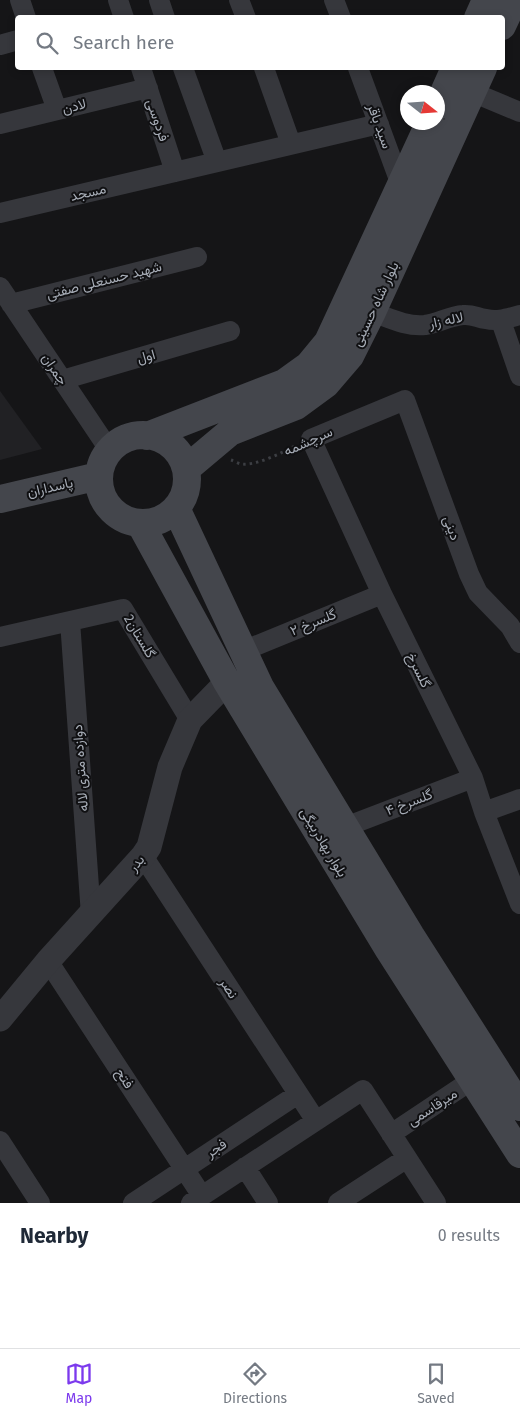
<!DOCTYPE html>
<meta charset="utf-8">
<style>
body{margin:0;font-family:"Fira Sans",Vazirmatn,sans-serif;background:#f6f6f7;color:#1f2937}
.compass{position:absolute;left:400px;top:85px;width:45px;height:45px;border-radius:50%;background:#fff;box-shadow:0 2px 8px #0003;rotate:107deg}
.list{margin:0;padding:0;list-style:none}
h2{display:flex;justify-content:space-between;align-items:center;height:65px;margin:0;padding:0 20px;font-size:21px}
h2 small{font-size:16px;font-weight:400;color:#747a83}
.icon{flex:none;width:28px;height:28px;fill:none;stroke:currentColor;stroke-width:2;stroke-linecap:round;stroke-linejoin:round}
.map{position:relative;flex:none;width:520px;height:1203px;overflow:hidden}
.search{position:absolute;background:#fff;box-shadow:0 2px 8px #0003;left:15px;right:15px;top:15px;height:55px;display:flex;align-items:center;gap:12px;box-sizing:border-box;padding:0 18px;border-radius:5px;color:#747a83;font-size:19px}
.sheet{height:145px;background:#fff}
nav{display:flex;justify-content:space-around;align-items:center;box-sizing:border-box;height:70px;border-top:1px solid #e0e1e3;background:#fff;font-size:14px;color:#747a83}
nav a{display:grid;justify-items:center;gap:2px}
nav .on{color:#7c3aed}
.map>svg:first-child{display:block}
.built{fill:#212124}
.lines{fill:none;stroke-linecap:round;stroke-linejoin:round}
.path{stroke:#3c3e43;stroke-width:3;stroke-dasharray:2.5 4;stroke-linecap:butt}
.minor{stroke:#36373c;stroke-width:20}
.tertiary{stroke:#36373c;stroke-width:25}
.secondary{stroke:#44464c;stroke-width:28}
.labels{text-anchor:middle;stroke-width:4;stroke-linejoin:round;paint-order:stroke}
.street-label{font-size:14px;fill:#a7adb7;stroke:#101012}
</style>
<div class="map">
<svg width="520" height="1203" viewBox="0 0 520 1203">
<rect width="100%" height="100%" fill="#151517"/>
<path class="built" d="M0,391L42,449L0,460Z"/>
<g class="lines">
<path class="path" d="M231,460C234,461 239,464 242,464C256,466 283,452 295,446"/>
<path class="minor" d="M20,0L26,18
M118,0L124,18
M159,0L165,18
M239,0L246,18
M334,0L341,18
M0,45L18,40
M42,68L57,110
M141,68L175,172
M183,68L217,162
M264,68L291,144
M358,68L401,185
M472,92L520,112
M0,124L148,88
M0,213L379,124
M0,287L110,451
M11,304L197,257
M372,312C389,318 407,327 425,325C438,323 450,316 463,315C473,314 477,318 486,319C498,322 508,318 520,315
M501,321L520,376
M62,380L230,331
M70,621L91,915
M0,637L123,609L190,720
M520,643L510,626L478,593L469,574L405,400L311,439L382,594L473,778L484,812L520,904
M243,651L382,594
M484,812L520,799
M345,827L473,778
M143,856L316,1121
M48,961L202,1196
M391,1134L472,1080
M0,1141L40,1203
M245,1167L268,1203
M133,1203L298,1094
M191,1203L363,1090L436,1203
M338,1203L407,1158"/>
<path class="tertiary" d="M0,1019L48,961L143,856L149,847L170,767L190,720L227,682"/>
<path class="secondary" d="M478,18L486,0
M502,26L514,0
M438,106L455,68
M99 479a44 44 0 1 1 88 0a44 44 0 1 1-88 0Z
M147,436L284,383L309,365L328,342L430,122
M186,469L230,432L296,406L326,384L350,356L372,312L483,68
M0,499L99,476
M176,508L260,687L411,936L520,1107
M140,523L227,682L389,950L520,1154"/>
</g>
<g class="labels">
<g class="street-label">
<text transform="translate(74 106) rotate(-14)" y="5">لادن</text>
<text transform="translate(158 120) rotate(71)" y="5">فردوسی</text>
<text transform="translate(380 126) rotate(70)" y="5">سید باقر</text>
<text transform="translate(88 192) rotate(-13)" y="5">مسجد</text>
<text transform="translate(104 280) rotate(-14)" y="5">شهید حسنعلی صفتی</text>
<text transform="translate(375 304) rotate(-65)" y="5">بلوار شاه حسینی</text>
<text transform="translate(446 320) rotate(-12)" y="5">لاله زار</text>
<text transform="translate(146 356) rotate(-16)" y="5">اول</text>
<text transform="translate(55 369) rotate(56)" y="5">چمران</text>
<text transform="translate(308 441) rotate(-24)" y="5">سرچشمه</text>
<text transform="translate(50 487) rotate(-13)" y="5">پاسداران</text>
<text transform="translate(452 528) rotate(70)" y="5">دینی</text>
<text transform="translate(313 622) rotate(-22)" y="5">گلسرخ ۲</text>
<text transform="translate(140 636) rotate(59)" y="5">گلستان2</text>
<text transform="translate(419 670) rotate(64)" y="5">گلسرخ</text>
<text transform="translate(80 768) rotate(-94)" y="5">دوازده متری لاله</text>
<text transform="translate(409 802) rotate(-21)" y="5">گلسرخ ۴</text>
<text transform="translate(324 842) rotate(59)" y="5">بلوار بهادربیگی</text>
<text transform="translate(136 863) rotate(-50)" y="5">بدر</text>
<text transform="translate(229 988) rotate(57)" y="5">نصر</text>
<text transform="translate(125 1078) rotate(57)" y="5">فتح</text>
<text transform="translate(432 1107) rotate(-33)" y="5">میرقاسمی</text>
<text transform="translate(216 1148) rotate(-33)" y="5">فجر</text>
</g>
</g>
</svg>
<svg class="compass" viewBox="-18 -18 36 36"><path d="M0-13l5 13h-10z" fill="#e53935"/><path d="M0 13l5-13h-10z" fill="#747a83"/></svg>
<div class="search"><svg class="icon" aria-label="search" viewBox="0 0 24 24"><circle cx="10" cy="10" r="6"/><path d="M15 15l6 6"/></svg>Search here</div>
</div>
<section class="sheet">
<h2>Nearby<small>0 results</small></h2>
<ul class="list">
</ul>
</section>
<nav>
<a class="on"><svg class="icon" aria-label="map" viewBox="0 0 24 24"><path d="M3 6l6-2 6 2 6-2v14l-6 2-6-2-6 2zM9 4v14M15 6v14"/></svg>Map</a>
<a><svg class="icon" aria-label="directions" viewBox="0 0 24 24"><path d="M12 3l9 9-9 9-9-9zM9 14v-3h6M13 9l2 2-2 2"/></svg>Directions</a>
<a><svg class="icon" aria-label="saved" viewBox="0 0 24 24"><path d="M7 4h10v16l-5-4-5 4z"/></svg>Saved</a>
</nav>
